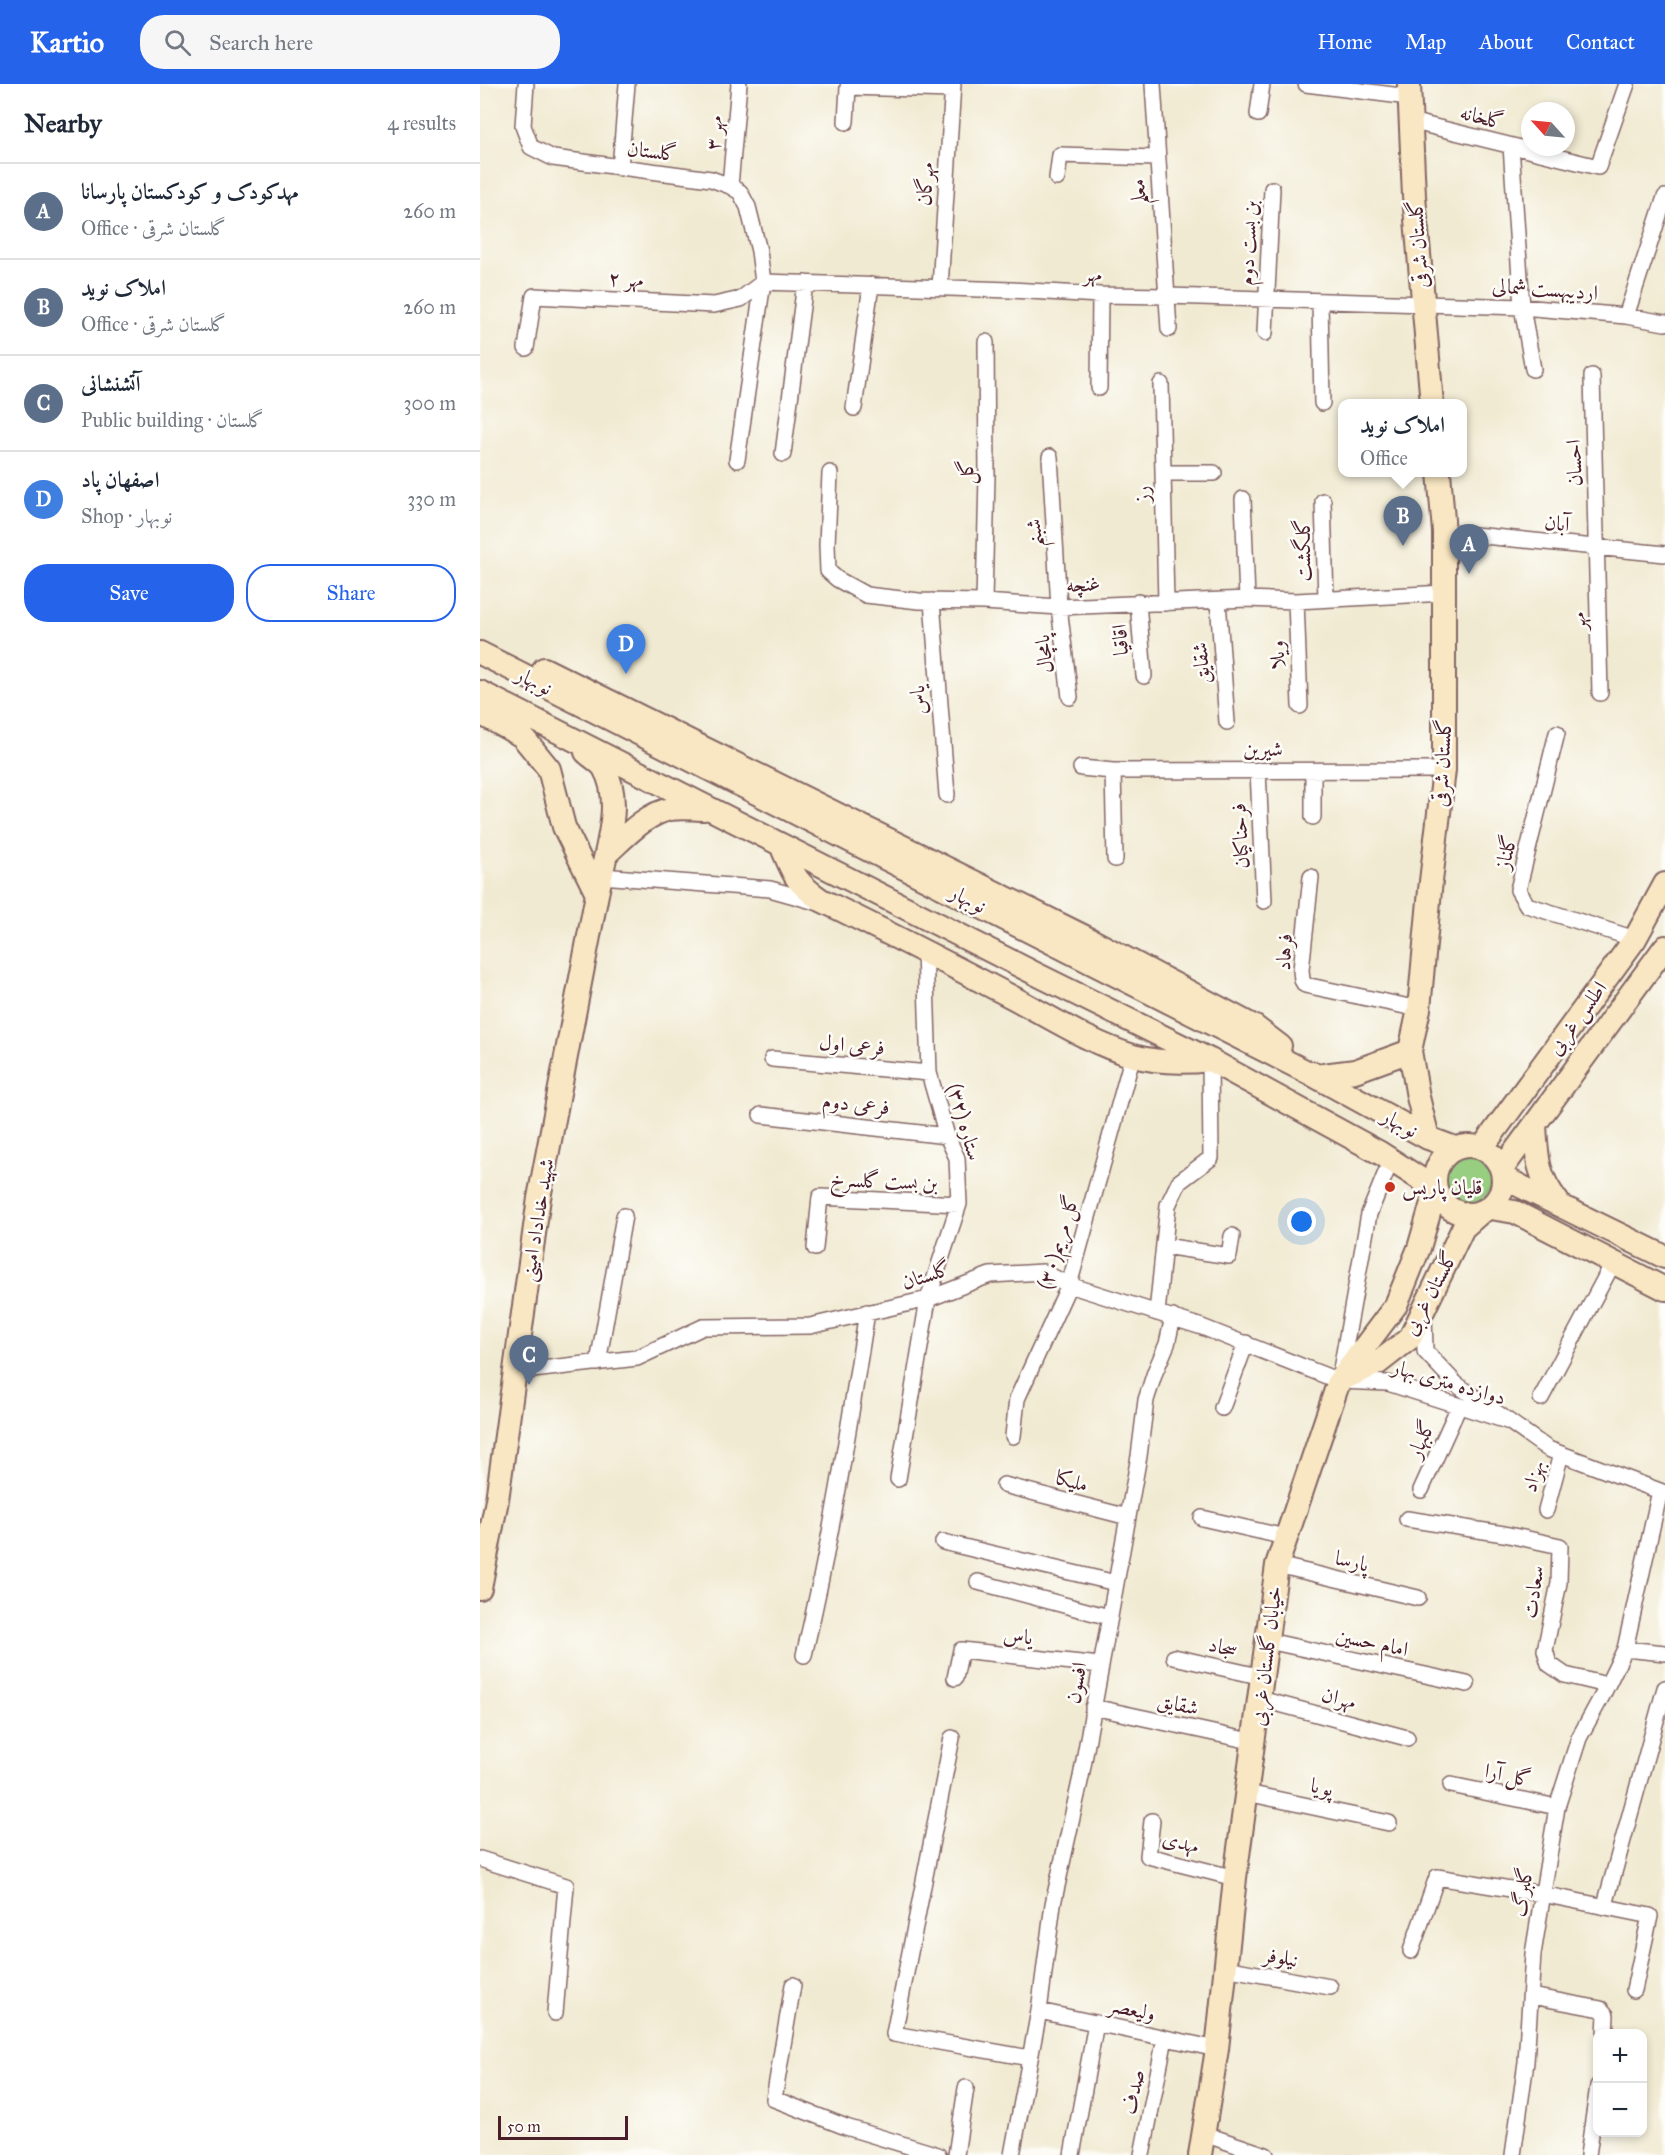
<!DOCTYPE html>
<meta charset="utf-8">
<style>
body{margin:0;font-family:"IM FELL Great Primer",Amiri,serif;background:#f6f6f7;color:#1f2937}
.controls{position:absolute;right:18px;bottom:18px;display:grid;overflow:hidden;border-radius:12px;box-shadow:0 3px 9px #0003}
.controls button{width:54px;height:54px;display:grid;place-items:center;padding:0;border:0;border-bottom:2px solid #e0e1e3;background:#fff;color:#1f2937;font:30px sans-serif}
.compass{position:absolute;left:1041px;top:18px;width:54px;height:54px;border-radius:50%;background:#fff;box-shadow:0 3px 9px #0003;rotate:297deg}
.scale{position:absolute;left:18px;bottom:15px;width:130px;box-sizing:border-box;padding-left:6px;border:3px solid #4a1f2b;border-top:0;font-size:16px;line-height:21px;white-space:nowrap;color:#4a1f2b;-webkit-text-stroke:4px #fdfcf7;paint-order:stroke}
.you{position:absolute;left:822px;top:1138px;width:21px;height:21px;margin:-15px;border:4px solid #fff;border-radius:50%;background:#1a73e8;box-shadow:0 0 0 9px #1a73e833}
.badge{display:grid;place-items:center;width:39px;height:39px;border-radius:50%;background:#2563eb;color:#fff;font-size:20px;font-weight:700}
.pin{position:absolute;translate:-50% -50px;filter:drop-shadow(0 2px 3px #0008)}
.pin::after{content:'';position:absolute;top:32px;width:21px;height:18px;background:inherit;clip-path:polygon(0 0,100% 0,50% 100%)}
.popup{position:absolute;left:858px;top:315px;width:129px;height:78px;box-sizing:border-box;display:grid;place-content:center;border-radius:12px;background:#fff;filter:drop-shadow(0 2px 4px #0005);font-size:20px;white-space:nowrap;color:#747a83}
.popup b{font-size:22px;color:#1f2937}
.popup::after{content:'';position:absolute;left:50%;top:100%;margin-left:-12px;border:12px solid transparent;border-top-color:#fff}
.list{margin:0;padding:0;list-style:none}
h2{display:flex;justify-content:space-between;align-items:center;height:78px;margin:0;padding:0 24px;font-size:26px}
h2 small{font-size:20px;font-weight:400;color:#747a83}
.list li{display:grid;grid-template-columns:39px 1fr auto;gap:18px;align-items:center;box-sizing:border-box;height:96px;padding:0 24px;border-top:2px solid #e0e1e3}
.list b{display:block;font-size:22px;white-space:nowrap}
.list p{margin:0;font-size:20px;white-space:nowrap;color:#747a83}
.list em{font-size:20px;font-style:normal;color:#747a83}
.actions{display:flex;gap:12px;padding:18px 24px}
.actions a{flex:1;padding:14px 0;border:2px solid #2563eb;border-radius:24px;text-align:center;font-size:21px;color:#2563eb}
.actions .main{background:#2563eb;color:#fff}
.icon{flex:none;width:33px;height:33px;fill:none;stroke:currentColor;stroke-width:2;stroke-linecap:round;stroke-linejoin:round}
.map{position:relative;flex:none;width:1185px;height:2071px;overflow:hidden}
header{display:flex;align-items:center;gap:36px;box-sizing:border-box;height:84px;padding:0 30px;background:#2563eb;color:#fff}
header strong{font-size:28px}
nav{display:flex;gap:33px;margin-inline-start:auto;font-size:21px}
.search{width:420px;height:54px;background:#f6f6f7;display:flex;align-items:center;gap:15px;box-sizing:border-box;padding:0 21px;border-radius:24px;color:#747a83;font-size:22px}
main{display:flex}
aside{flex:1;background:#fff}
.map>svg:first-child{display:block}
.green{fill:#97ce80;stroke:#707656;stroke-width:1.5}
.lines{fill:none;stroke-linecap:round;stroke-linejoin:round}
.street-casing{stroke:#846665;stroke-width:18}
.secondary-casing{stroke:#846665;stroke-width:26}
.street{stroke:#fff;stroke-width:15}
.secondary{stroke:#f9e7c3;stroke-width:22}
.poi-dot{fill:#c8321e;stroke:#fdfcf7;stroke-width:2}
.labels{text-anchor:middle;stroke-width:5;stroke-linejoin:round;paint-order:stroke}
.street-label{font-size:21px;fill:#4a1f2b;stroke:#fdfcf7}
.poi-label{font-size:21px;fill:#4a1f2b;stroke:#fdfcf7;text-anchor:start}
</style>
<header>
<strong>Kartio</strong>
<div class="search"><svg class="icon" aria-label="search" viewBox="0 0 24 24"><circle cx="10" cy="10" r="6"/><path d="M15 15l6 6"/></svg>Search here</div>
<nav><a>Home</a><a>Map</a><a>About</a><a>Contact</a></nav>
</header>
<main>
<aside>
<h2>Nearby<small>4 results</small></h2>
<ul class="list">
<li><span class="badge" style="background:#5c6f8a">A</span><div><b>مهدکودک و کودکستان پارسانا</b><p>Office · گلستان شرقی</p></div><em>260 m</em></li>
<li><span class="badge" style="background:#5c6f8a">B</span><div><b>املاک نوید</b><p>Office · گلستان شرقی</p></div><em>260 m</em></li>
<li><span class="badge" style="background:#5c6f8a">C</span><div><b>آتشنشانی</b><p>Public building · گلستان</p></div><em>300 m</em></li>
<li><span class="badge" style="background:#3f7fe0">D</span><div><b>اصفهان پاد</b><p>Shop · نوبهار</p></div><em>330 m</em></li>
</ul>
<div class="actions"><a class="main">Save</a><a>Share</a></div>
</aside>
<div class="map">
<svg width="1185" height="2071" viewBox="0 0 1185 2071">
<rect width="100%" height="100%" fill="#fdfcf7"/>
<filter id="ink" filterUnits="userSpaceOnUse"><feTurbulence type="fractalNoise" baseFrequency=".0167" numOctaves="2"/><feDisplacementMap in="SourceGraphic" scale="12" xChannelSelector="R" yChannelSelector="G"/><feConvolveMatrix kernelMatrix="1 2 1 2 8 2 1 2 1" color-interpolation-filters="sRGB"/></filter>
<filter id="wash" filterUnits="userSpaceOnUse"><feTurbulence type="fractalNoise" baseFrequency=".008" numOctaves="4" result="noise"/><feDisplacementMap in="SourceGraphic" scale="24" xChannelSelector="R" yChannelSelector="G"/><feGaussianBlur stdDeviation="1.35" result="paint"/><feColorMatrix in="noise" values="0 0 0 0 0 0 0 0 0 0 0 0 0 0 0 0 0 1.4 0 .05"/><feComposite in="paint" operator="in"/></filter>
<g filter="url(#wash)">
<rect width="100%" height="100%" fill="#f1ead2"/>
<path class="green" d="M964 1096a24 24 0 1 1 48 0a24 24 0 1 1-48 0Z"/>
</g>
<g filter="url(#ink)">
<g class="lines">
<g class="street-casing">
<path id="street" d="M46,0L43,42L51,63L73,74L231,95L250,102L260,108L268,123L279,167L283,198L257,376
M673,0L689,245
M826,0L929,13
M778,30L782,0
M930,37L1118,83L1147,0
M366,38L368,3L472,6
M1031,62L1042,223L1053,285
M140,84L147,0
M577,94L580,71L676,74
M250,102L259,0
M283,198L531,206L620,211L688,212L1042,223L1146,232L1185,239
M460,203L473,0
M840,217L842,319
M1146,232L1185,113
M785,249L792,105
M46,264L54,212L234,221L261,215L283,198
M1112,292L1120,609
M681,300L686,519
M619,304L620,211
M374,324L391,201
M303,370L325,199
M570,373L579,523L590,613
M350,389L347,461L348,487L357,495L386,511L439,517L504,518L579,523L767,515L816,517L965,509
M683,389H734
M763,415L767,515
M843,417L846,515
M964,448L1185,470
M452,517L467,711
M738,517L747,638
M816,517L820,622
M504,518L507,392L506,258
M658,518L664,592
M1077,649L1038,806L1047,821L1155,855
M601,684L633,687L964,686
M778,686L784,817
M633,687L635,775
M833,733V687
M121,792L290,805L336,818
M831,793L821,886L822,896L825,901L939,925
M292,975L449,989
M281,1031L467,1052
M684,1162L749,1172L752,1152
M335,1164L340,1113L479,1120
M677,1229L688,1121L699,1098L731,1074L730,976
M944,1229L945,1267L976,1300L1068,1365L1185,1409
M118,1279L144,1132
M35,1288L157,1274L223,1243L330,1242L448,1215L510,1191L563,1188L589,1201L722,1243L859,1297L908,1299L1030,1338
M860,1291L889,1130L911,1076
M1061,1314L1133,1179
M742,1324L766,1259
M533,1352L537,1315L589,1201L653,971
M418,1395L448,1215L479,1120L477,1074L467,1052L449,989L445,867
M524,1401L648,1433
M941,1406L979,1322
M1066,1426L1081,1370
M722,1434L805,1453
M927,1435L1024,1450L1080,1462L1079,1499L1065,1566L1069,1580L1085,1591L1127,1601
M463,1458L636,1499
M797,1481L938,1514
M498,1498L629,1533
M788,1557L987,1600
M1145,1565L1185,1569
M324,1571C351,1458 369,1343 387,1228
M694,1573L783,1593
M475,1594L481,1566L620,1581
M780,1615L927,1654
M613,1623L775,1658
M472,1654L414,1950L550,1974
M971,1701L1077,1723
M767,1709L909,1739
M672,1737L668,1772L755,1794
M0,1775L86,1802L75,1929
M1125,1821L1185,1604
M931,1867L957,1793L1062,1810L1170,1832L1154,1906
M745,1884L850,1903
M313,1901L294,2015L366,2043L458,2071
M1051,1912L1121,1925L1126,1931L1125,1950
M559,1927L737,1965
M724,2050L786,2071
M476,2071L486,2004
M532,2071L559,1927L573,1820L601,1693L659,1372L666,1316L675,1288L687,1260L693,1233
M592,2071L616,1939
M662,2071L685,1954
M1033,2071L1046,1978L1053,1870L1077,1723L1099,1654L1122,1612L1145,1565L1180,1407
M1108,2071L1118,2002"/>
</g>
<g class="secondary-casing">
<path id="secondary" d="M929,0L934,112L952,320
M0,569L835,992L948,1054L975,1064
M64,585L609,855L775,943L800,962
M0,608L554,889L730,976L900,1069L956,1105L939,1164L916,1221L859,1297L797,1481L755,1794L737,1965L720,2071
M0,629L42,652L69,685L84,743L117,810
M106,668C111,673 120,678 124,684C139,710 132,742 126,770C144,754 166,729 191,725C202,723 214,725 224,725
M301,761C314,791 314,797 341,816C405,847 467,879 530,912C570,933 610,959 653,972C679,979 704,979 730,976
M832,989L835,992L875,987L930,967
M1055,1041C1057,1074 1057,1091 1078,1118
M948,1054L938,1013L930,967L939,925L950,806L964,686V448L959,388
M955 1096a34 34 0 1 1 68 0a34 34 0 1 1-68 0Z
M1002,1064L1155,855L1185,800
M1022,1085L1185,863
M1024,1094L1185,1173
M1010,1124L1035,1128L1185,1205
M863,1295L898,1279L930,1254L983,1144L1000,1129
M0,1504L17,1416L59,1114L117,810L126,770"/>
</g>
<use href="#street" class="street"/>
<use href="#secondary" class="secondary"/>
</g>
</g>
<circle class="poi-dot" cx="910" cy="1103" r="6"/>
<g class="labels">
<g class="street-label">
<text transform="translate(1002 33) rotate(14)" y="7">گلخانه</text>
<text transform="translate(234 49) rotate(-85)" y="7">مهر ۳</text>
<text transform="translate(172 67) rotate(7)" y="7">گلستان</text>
<text transform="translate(445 100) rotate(-86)" y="7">مهرگان</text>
<text transform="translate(658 108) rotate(-95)" y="7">معلم</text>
<text transform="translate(768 159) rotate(-87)" y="7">بن بست دوم</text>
<text transform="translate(938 160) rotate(-94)" y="7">گلستان شرقی</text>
<text transform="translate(613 190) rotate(3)" y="7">مهر</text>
<text transform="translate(146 195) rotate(3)" y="7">مهر ۲</text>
<text transform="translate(1065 205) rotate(4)" y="7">اردیبهست شمالی</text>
<text transform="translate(1094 379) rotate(-92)" y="7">احسان</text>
<text transform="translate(486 388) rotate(-90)" y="7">گل</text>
<text transform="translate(662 410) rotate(-92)" y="7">رز</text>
<text transform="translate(1077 439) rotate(6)" y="7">آبان</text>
<text transform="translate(554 449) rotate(-93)" y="7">شبنم</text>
<text transform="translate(823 466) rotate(-91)" y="7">گلگشت</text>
<text transform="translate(603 500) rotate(-3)" y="7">غنچه</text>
<text transform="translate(1098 537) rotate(-91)" y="7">مهر</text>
<text transform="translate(640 556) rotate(-94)" y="7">اقاقیا</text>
<text transform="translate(564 570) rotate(-97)" y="7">پامچال</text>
<text transform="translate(797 571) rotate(-92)" y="7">ویلا</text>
<text transform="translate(721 579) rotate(-94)" y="7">شقایق</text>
<text transform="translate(54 597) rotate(27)" y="7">نوبهار</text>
<text transform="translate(438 616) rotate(-94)" y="7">یاس</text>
<text x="783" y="672">شیرین</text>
<text transform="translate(962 679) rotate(-87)" y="7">گلستان شرقی</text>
<text transform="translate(760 752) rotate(-93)" y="7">فرحناکیان</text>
<text transform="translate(1026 768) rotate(-76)" y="7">گلناز</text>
<text transform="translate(488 815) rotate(27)" y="7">نوبهار</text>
<text transform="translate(804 868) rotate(-87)" y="7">فرهاد</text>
<text transform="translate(1097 934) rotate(-54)" y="7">اطلس غربی</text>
<text transform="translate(372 961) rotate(5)" y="7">فرعی اول</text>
<text transform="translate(376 1020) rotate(6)" y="7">فرعی دوم</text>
<text transform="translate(485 1038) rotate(74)" y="7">ستاره (۳۲)</text>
<text transform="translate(920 1039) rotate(29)" y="7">نوبهار</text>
<text transform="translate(404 1097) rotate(2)" y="7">بن بست گلسرخ</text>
<text transform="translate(57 1136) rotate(-81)" y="7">شهید خداداد امینی</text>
<text transform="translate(578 1158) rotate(-73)" y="7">گل مریم(۳۰)</text>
<text transform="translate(446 1191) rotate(-18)" y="7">گلستان</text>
<text transform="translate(950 1209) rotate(-62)" y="7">گلستان غربی</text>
<text transform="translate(969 1298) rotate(16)" y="7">دوازده متری بهار</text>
<text transform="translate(941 1355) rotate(-66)" y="7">گلبهار</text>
<text transform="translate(1053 1392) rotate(-74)" y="7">بهزاد</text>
<text transform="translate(592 1397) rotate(15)" y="7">ملیکا</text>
<text transform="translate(872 1477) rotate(13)" y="7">پارسا</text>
<text transform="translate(1053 1508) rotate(-82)" y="7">سعادت</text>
<text transform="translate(538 1552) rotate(6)" y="7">یاس</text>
<text transform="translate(892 1558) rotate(12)" y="7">امام حسین</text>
<text transform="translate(743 1563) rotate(13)" y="7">سجاد</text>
<text transform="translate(786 1572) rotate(-83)" y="7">خیابان گلستان غربی</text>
<text transform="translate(596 1599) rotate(-80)" y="7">افسون</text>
<text transform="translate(859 1614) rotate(15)" y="7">مهران</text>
<text transform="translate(698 1620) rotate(12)" y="7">شقایق</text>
<text transform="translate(1028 1691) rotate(12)" y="7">گل آرا</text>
<text transform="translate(842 1703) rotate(12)" y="7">پویا</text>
<text transform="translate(701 1758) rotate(15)" y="7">مهدی</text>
<text transform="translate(1042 1808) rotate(-81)" y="7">گلبرگ</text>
<text transform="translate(801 1873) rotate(10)" y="7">نیلوفر</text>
<text transform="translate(652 1925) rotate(12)" y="7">ولیعصر</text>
<text transform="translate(653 2008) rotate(-79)" y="7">صدف</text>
</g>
<g class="poi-label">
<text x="922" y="1110">قلیان پاریس</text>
</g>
</g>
</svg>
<div class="controls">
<button>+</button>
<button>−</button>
</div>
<svg class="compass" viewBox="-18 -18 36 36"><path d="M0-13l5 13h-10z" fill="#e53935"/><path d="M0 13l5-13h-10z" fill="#747a83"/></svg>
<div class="scale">50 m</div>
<div class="you"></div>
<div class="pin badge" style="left:989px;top:490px;background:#5c6f8a">A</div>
<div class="pin badge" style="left:923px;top:462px;background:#5c6f8a">B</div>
<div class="popup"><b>املاک نوید</b>Office</div>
<div class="pin badge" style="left:49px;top:1301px;background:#5c6f8a">C</div>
<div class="pin badge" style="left:146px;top:590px;background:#3f7fe0">D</div>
</div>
</main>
